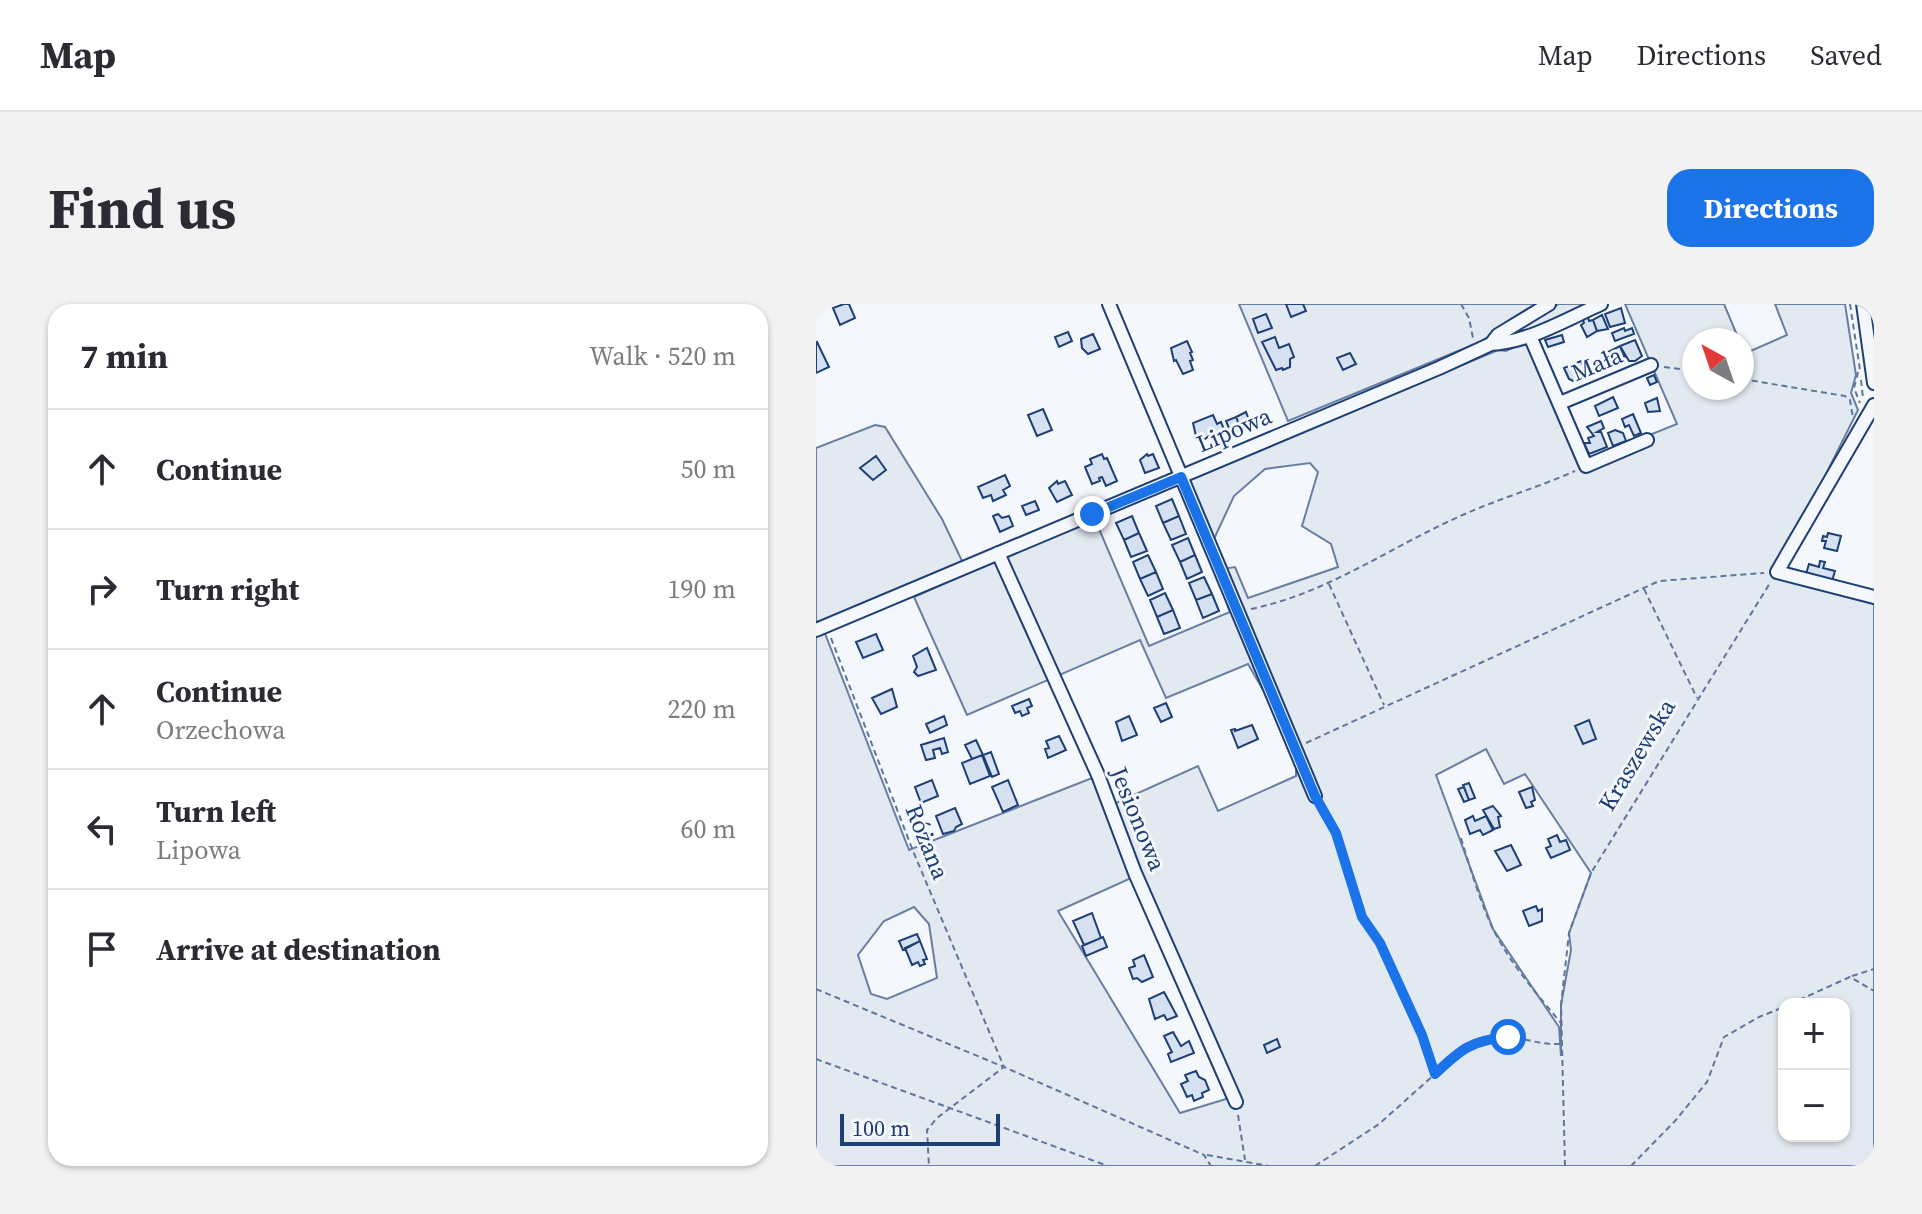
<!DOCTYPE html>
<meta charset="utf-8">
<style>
body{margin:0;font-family:"Source Serif 4",serif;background:#f2f2f3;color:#2b2b33}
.controls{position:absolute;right:24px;bottom:24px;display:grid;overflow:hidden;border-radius:16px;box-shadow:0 2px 6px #0004}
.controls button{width:72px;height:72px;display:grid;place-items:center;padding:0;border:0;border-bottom:2px solid #e1e1e2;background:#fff;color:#2b2b33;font:40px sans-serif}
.compass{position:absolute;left:866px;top:24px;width:72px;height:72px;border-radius:50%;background:#fff;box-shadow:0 2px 6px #0004;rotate:320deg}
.scale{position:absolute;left:24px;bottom:20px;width:160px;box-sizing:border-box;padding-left:8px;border:4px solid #1d3f73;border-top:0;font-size:22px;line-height:28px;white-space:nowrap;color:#1d3f73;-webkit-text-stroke:6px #f4f7fb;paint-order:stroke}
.stop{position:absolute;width:24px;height:24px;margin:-18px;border:6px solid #1a73e8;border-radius:50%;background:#fff}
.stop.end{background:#1a73e8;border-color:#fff;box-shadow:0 2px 8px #0008}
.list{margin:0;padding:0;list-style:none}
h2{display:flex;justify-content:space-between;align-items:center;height:104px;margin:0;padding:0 32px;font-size:34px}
h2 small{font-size:26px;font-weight:400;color:#7c7c81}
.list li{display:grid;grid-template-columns:52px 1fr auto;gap:24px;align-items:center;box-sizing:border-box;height:120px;padding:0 32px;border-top:2px solid #e1e1e2}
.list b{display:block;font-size:30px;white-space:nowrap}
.list p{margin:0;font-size:26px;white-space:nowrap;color:#7c7c81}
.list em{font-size:26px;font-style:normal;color:#7c7c81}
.icon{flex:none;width:44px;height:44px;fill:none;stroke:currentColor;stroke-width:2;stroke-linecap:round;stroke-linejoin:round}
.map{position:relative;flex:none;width:1058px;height:862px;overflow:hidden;border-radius:24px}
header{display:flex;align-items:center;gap:48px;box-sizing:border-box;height:112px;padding:0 40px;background:#fff;border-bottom:2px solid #e1e1e2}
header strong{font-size:38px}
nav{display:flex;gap:44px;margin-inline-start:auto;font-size:28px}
.intro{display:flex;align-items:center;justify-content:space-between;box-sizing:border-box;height:192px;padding:0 48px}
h1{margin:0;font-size:56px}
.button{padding:20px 36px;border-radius:24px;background:#1a73e8;color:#fff;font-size:28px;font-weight:700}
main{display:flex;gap:48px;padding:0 48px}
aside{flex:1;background:#fff;border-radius:24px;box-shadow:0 2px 6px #0004}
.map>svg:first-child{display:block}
.green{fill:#e3e9f0;stroke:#687fa3;stroke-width:2;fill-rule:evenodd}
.building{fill:#d5e0f0;stroke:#1d3f73;stroke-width:2}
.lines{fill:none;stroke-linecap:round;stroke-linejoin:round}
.minor-casing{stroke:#1d3f73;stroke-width:16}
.path{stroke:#5e769c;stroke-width:2;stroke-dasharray:6 4;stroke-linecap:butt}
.minor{stroke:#f4f7fb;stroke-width:12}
.route{stroke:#1a73e8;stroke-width:10}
.labels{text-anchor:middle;stroke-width:6;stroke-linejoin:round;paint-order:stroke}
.street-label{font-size:24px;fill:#1d3f73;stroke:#f4f7fb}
</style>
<header>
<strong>Map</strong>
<nav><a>Map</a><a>Directions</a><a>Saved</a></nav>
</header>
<div class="intro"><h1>Find us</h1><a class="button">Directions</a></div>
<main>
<aside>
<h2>7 min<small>Walk · 520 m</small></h2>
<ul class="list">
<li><svg class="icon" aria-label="ahead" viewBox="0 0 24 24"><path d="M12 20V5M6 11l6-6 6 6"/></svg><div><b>Continue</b></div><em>50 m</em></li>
<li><svg class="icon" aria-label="right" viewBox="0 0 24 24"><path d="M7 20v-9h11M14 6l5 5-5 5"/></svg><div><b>Turn right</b></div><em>190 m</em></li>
<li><svg class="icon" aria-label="ahead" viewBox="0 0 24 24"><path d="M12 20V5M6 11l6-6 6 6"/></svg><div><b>Continue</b><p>Orzechowa</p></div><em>220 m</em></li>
<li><svg class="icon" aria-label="left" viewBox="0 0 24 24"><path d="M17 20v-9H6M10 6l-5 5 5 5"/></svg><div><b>Turn left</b><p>Lipowa</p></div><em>60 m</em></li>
<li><svg class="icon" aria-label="arrive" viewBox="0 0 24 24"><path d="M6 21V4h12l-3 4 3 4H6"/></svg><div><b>Arrive at destination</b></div></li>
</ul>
</aside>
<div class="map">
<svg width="1058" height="862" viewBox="0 0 1058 862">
<rect width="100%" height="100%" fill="#f4f7fb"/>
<path class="green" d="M423,0H725L664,38L472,117Z
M743,0H778L696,34L692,29Z
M809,0H908L923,36H878V84H926V42L930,49L971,31L959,0H1029L1040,71L1035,89L1042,106L961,268L1058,293V862H0V330L8,327L93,546L276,474L289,504L382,462L402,507L480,472V443L432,360L350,394L324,336L151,411L98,293L278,213L333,342L414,308L399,266L419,263L432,294L522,263L515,240L486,222L502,168L494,159L449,165L418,192L397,237L372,176L682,46L690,47L712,37L764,159L861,120ZM670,445L688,480L709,470L775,569L753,629L755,646L745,701V752L743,723L677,625L620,471ZM315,574L411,795H410L364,809L242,607ZM98,603L113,620L121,674L71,695L55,690L42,651L68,617ZM968,700H1028V832H968Z
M59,121L69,123L126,215L147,259L2,320L0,315V144Z"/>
<path class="building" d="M28,0H33L39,14L24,21L17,4Z
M470,0H487L490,7L475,13Z
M805,4L809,19L794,23L789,10Z
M450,10L456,24L442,29L437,15Z
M771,10L773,17L777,16L781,27L771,33L765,21L768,19L765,12Z
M786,11L792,25L781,27L777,16Z
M808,24L809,27L816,24L818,30L799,37L796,29Z
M252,28L256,37L243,43L239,33Z
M277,30L284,45L272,50L266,44L265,35Z
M746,31L748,38L732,43L729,36Z
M459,33L463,44L473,40L478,53L474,55V63L467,66L466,64L460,66L446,38Z
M819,36L826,52L819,57H813L804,42Z
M371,37L376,48L374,49L377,56L374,57L377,66L367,70L360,56L358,57L355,44Z
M1,38L13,63L0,69V39Z
M804,42L809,54L806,55L805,52L793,57L790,49Z
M534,49L540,60L527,66L521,54Z
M765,57L771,71L757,77L753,75L748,64Z
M838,71L841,78L834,81L831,74Z
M797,93L802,104L783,112L779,102Z
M841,94L844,107L832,108L829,99Z
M227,105L236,126L221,132L212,111Z
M430,108L435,121L425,125L420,113Z
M817,110L825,129L818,132L813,121L809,123L806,115Z
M397,111L401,120L405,118L409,128L398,132L397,129L385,138L382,131L380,132L377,119Z
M420,113L425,125L415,129L410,117Z
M785,117L788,124L781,128H785L791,143L773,150L768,139H774L772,134L778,132L771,123Z
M799,126L807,129L810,137L797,142L792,129Z
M286,150L288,155L291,154L301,177L290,182L286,173L283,174L284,177L276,180L269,163L276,160L274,155Z
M331,150L332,152L337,150L343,164L329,169L324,156Z
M60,152L70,166L57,176L44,164Z
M189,171L194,182L187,186L190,191L177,197L175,191L167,194L162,183Z
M241,177L242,180L249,177L256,191L241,198L233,184Z
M356,195L363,212L347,219L340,202Z
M219,197L223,206L210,211L206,202Z
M182,210L186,214L193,212L197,222L184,228L177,212Z
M316,212L323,229L308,236L300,219Z
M363,212L370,230L355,236L347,219Z
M323,229L331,247L315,253L308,236Z
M1012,229L1025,232L1021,247L1008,244L1010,237H1006L1007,232L1011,233Z
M372,234L379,251L364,258L356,241Z
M332,251L340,268L324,275L317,258Z
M379,251L386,268L371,275L364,258Z
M1004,257L1009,258L1007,264L1019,267L1016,277L990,270L993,260L1003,263Z
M340,268L347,285L332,292L324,275Z
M388,273L396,290L380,296L373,279Z
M349,289L357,306L341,313L334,296Z
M396,290L403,307L387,314L380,296Z
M357,306L364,324L348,330L341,313Z
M60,330L67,346L47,354L40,338Z
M111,344L120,366L102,372L98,368L101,363L97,352Z
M76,385L81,403L65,410L56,394Z
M213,395L216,402L211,404L213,409L206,412L204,407L199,409L196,402Z
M350,399L356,413L345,418L338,404Z
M128,412L131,421L114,429L110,420Z
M313,412L321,431L306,437L300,418Z
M773,416L780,435L767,440L759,422Z
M436,421L442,435L422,444L415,426L419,425V427Z
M243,432L250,446L232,454L229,445L233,444L230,437Z
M128,434L132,448L126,450L124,444L117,446L119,454L110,456L105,441Z
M160,436L167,451L156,455L149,441Z
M175,448L183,470L176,473L167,451Z
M166,451L174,472L154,480L146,459Z
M116,476L122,492L105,499L99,483Z
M192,476L202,501L187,508L176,483Z
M653,479L659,494L653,496L647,481Z
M648,483L653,496L648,498L642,485Z
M716,483L719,496L715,498L717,502L710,504L703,488Z
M677,502L685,512L682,513L684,523L678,525L667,506Z
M139,504L146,520L140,523L138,527L127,530L120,512Z
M657,512L659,517L670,512L677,526L667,531L664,526L654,530L649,516Z
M741,531L744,538L750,536L754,546L735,554L730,544L735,542L732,535Z
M695,541L705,561L691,567L679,547Z
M720,602L722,607L726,605V617L713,622L707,607Z
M276,609L285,634L268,641L257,617Z
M101,630L104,637L87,646L83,637Z
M287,633L291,643L270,652L266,642Z
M104,637L111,655L107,656L109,660L104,662L102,658L96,661L89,644Z
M328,651L337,673L326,678L321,674L317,675L313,664L319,662L317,656Z
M348,688L361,712L351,716L348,711L339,715L333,695Z
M357,728L365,742L373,737L378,749L355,758L352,750L356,748L348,732Z
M461,735L464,743L451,749L448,741Z
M380,767L383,773L389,776L393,786L386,789L387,793L378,797L376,791L371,793L365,780L372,777L369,771Z"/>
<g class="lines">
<g class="minor-casing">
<path id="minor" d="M293,0L499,492
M1047,0L1058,79
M714,32L770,162L831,136
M675,40C713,38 751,15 785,0
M744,99L835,61
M1058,101L961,268L1058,293
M182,249L282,471L319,569L420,798
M0,326L623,64L675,40L682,31L733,0"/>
</g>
<path class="path" d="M645,0L653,14L657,34
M1034,0L1044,66
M848,63L878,67
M1042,68L1038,84L1044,99
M926,75L1029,92L1034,96L1037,114
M1045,76L1047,94
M513,280L568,401
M828,285L881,394
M435,305C513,289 577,241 649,210C685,194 723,183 759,167
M15,334L97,547L188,763L121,814L111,826L113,862
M490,439L843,277L948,269
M645,534C654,564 663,594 676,623C693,658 720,689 745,719
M1036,672L1058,665
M0,685L188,763L388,851L395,862
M974,700L1034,673L1058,687
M0,755L292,862
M620,769C641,749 661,731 693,733C711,735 726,741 744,740
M422,811L429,856
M391,851L453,862
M499,862L563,820L619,770L606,731L564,639L546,613L520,529L506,503
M749,862L745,701L753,629L775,569L954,279
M815,862L859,817L891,778L908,733L943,713L968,703"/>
<use href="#minor" class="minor"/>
</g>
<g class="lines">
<path class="route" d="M276,210L365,173L499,492L520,529L546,613L564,639L606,731L619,770C645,745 656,736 692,733"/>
</g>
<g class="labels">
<g class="street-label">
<text transform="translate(781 60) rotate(-23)" y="8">Mała</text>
<text transform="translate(418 126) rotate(-23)" y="8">Lipowa</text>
<text transform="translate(821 451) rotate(-59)" y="8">Kraszewska</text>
<text transform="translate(322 515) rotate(68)" y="8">Jesionowa</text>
<text transform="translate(111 538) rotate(68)" y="8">Różana</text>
</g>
</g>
</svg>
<div class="controls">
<button>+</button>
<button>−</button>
</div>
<svg class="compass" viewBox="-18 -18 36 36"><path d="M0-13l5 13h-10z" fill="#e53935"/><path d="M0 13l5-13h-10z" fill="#7c7c81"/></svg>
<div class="scale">100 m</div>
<div class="stop" style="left:692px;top:733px"></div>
<div class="stop end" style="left:276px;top:210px"></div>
</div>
</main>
